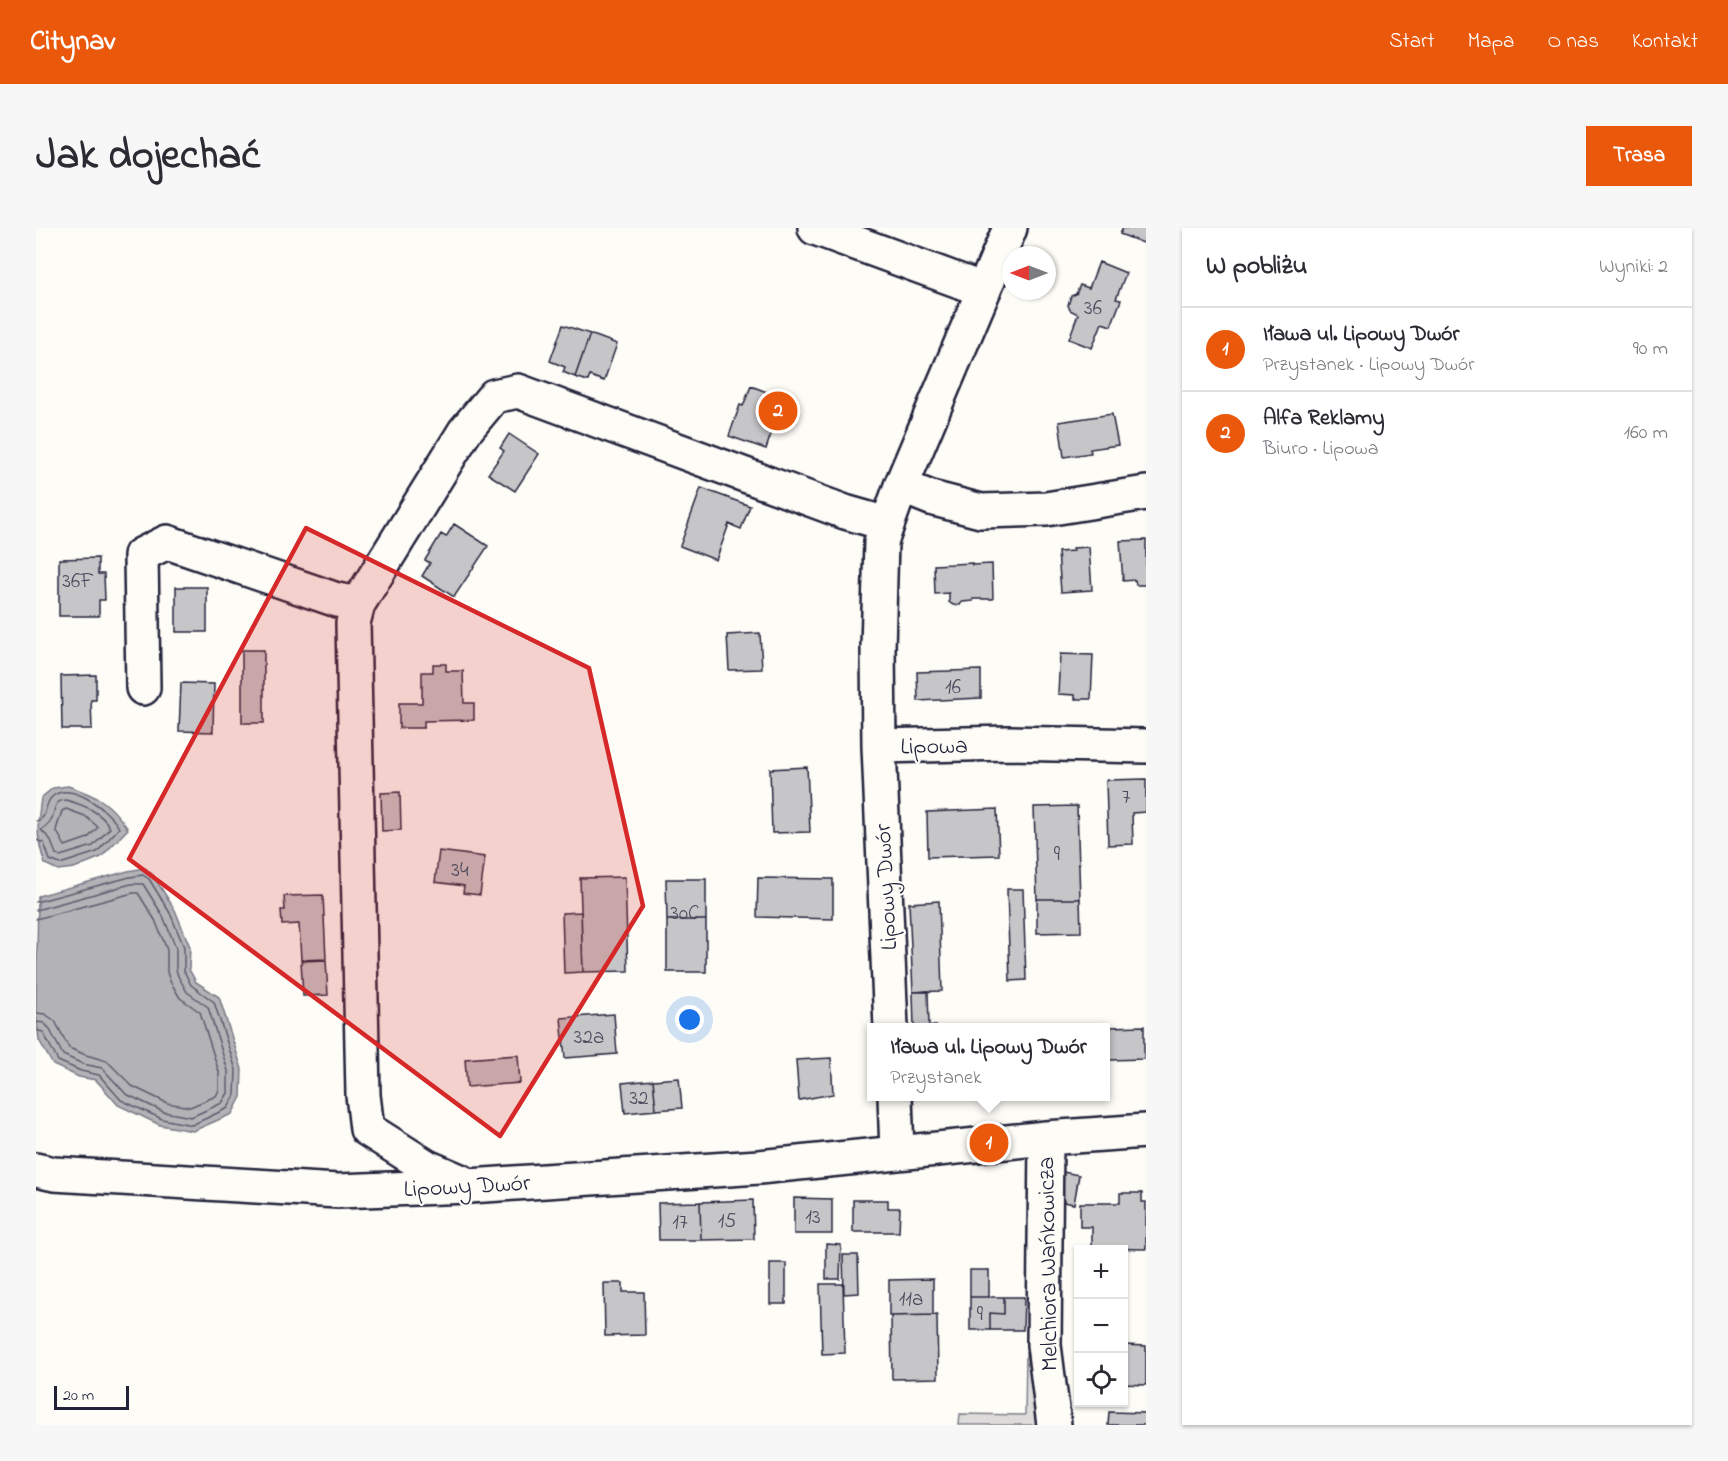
<!DOCTYPE html>
<html lang="pl">
<meta charset="utf-8">
<style>
body{margin:0;font-family:"Indie Flower",sans-serif;background:#f7f7f7;color:#2b2b33}
.controls{position:absolute;right:18px;bottom:18px;display:grid;overflow:hidden;border-radius:0px;box-shadow:0 2px 4px #0004}
.controls button{width:54px;height:54px;display:grid;place-items:center;padding:0;border:0;border-bottom:2px solid #e1e1e2;background:#fff;color:#2b2b33;font:30px sans-serif}
.compass{position:absolute;left:966px;top:18px;width:54px;height:54px;border-radius:50%;background:#fff;box-shadow:0 2px 4px #0004;rotate:270deg}
.scale{position:absolute;left:18px;bottom:15px;width:75px;box-sizing:border-box;padding-left:6px;border:3px solid #22223b;border-top:0;font-size:16px;line-height:21px;white-space:nowrap;color:#22223b;-webkit-text-stroke:4px #fdfcf7;paint-order:stroke}
.you{position:absolute;left:654px;top:792px;width:21px;height:21px;margin:-15px;border:4px solid #fff;border-radius:50%;background:#1a73e8;box-shadow:0 0 0 9px #1a73e833}
.badge{display:grid;place-items:center;width:39px;height:39px;border-radius:50%;background:#ea580c;color:#fff;font-size:20px;font-weight:700}
.pin{position:absolute;translate:-50% -50%;border:3px solid #fff;box-shadow:0 2px 6px #0006}
.popup{position:absolute;left:831px;top:795px;width:243px;height:78px;box-sizing:border-box;display:grid;place-content:center;border-radius:0px;background:#fff;filter:drop-shadow(0 2px 4px #0005);font-size:20px;white-space:nowrap;color:#7c7c81}
.popup b{font-size:22px;color:#2b2b33}
.popup::after{content:'';position:absolute;left:50%;top:100%;margin-left:-12px;border:12px solid transparent;border-top-color:#fff}
.list{margin:0;padding:0;list-style:none}
h2{display:flex;justify-content:space-between;align-items:center;height:78px;margin:0;padding:0 24px;font-size:26px}
h2 small{font-size:20px;font-weight:400;color:#7c7c81}
.list li{display:grid;grid-template-columns:39px 1fr auto;gap:18px;align-items:center;box-sizing:border-box;height:84px;padding:0 24px;border-top:2px solid #e1e1e2}
.list b{display:block;font-size:22px;white-space:nowrap}
.list p{margin:0;font-size:20px;white-space:nowrap;color:#7c7c81}
.list em{font-size:20px;font-style:normal;color:#7c7c81}
.icon{flex:none;width:33px;height:33px;fill:none;stroke:currentColor;stroke-width:2;stroke-linecap:round;stroke-linejoin:round}
.map{position:relative;flex:none;width:1110px;height:1197px;overflow:hidden;border-radius:0px}
header{display:flex;align-items:center;gap:36px;box-sizing:border-box;height:84px;padding:0 30px;background:#ea580c;color:#fff}
header strong{font-size:28px}
nav{display:flex;gap:33px;margin-inline-start:auto;font-size:21px}
.intro{display:flex;align-items:center;justify-content:space-between;box-sizing:border-box;height:144px;padding:0 36px}
h1{margin:0;font-size:42px}
.button{padding:15px 27px;border-radius:0px;background:#ea580c;color:#fff;font-size:21px;font-weight:700}
main{display:flex;gap:36px;padding:0 36px}
aside{flex:1;background:#fff;border-radius:0px;box-shadow:0 2px 4px #0004}
.map>svg:first-child{display:block}
.green{fill:#dddcdb;stroke:#807f8b;stroke-width:1.5}
.water{fill:#b2b2b7;stroke:#787885;stroke-width:1.5}
.lines{fill:none;stroke-linecap:round;stroke-linejoin:round}
.shore{stroke:#5c5c6d;stroke-width:1.5}
.building{fill:#c6c6c8;stroke:#22223b;stroke-width:1.5}
.minor-casing{stroke:#22223b;stroke-width:38}
.minor{stroke:#fdfcf7;stroke-width:33}
.marked{fill:#d62828;fill-opacity:0.2;stroke:#d62828;stroke-width:4.5;stroke-linejoin:round}
.labels{text-anchor:middle;stroke-width:4.5;stroke-linejoin:round;paint-order:stroke}
.number-label{font-size:21px;fill:#4b4b5e}
.street-label{font-size:24px;fill:#22223b;stroke:#fdfcf7}
</style>
<header>
<strong>Citynav</strong>
<nav><a>Start</a><a>Mapa</a><a>O nas</a><a>Kontakt</a></nav>
</header>
<div class="intro"><h1>Jak dojechać</h1><a class="button">Trasa</a></div>
<main>
<div class="map">
<svg width="1110" height="1197" viewBox="0 0 1110 1197">
<rect width="100%" height="100%" fill="#fdfcf7"/>
<filter id="ink" filterUnits="userSpaceOnUse"><feTurbulence type="fractalNoise" baseFrequency=".0167" numOctaves="2"/><feDisplacementMap in="SourceGraphic" scale="12" xChannelSelector="R" yChannelSelector="G"/><feConvolveMatrix kernelMatrix="1 2 1 2 8 2 1 2 1" color-interpolation-filters="sRGB"/></filter>
<g filter="url(#ink)">
<path class="green" d="M990,1124L997,1126L1006,1197H923L924,1186L989,1187Z"/>
<path class="water" d="M32,558C64,569 73,574 92,601L65,629L38,640L22,642L9,636C0,609 1,598 5,570L17,560Z
M109,640L117,647L139,682L154,719L153,741L160,754L183,769L206,841L205,869L196,886L157,903L124,897L82,877L60,852L43,849L17,837L3,812L0,783L2,668L92,643Z"/>
<g class="lines">
<path class="shore" d="M30,572C47,577 65,583 74,600L57,618L24,628L20,626L14,611L5,602C9,599 14,596 16,590C20,580 17,573 30,572Z
M30,581L49,588L62,599L52,610L29,618L20,602L26,583Z
M0,593C13,591 7,575 17,568C36,553 74,583 83,600L61,624L24,636L14,632L8,615L0,612
M0,674L94,649L107,647L113,651L134,685L148,719V743L155,757L178,774L200,842L199,867L192,880L156,897L126,891L85,872L63,847L45,843L22,833L7,804L0,802
M0,682L95,656H107L127,688L140,720V741L142,748L151,764L172,779L192,843V865L186,875L155,889L128,884L90,866L66,840L47,836L27,827L13,800L8,795L0,794
M0,691L97,665H102L119,692L131,722V744L134,753L144,770L164,784L183,844V862L180,868L154,879L131,875L96,858L71,833L50,827L33,820L19,793L9,786L0,785"/>
</g>
<path class="building" d="M1087,0H1110V16L1084,6Z
M1063,34L1090,45L1080,71L1085,72L1075,98L1066,95L1056,120L1033,111L1042,86L1034,82L1032,77L1035,68L1040,66L1044,57L1053,60Z
M527,97L554,106L539,149L527,144L529,139L514,133Z
M554,106L581,116L568,153L554,148L552,153L539,149Z
M715,158L744,169L734,198L737,200L730,221L693,208L704,177L707,178Z
M1076,186L1082,217L1054,221L1055,225L1028,229L1023,194Z
M473,206L503,226L479,263L452,246L468,223L464,220Z
M665,260L714,278L705,301L693,296L680,332L644,318Z
M418,296L452,318L418,369L386,348L394,335L389,332L405,306L410,309Z
M1110,312V357H1100L1099,352L1087,353L1084,313Z
M1053,319L1056,362L1025,364L1022,324L1038,323L1037,320Z
M62,330V346H68L69,372H63V388H23V331Z
M936,335V337L956,336L957,371H937V373L926,374L924,377H917L913,374V365L899,366L898,337Z
M140,359H171V404H140Z
M724,405L726,441L693,442L691,407Z
M206,422H228V495H206Z
M1024,426L1057,427L1055,471H1039V467L1022,466Z
M397,436H410V443H427L428,475H438V492L388,493V500H363V475H386V444H397Z
M945,442V470L882,473L881,444Z
M60,447V472H55L56,501H26L25,448Z
M145,455L178,456L177,504L143,503Z
M771,539L774,604L736,605L734,541Z
M1110,551V584L1096,585L1097,616L1072,617L1070,552Z
M364,564L365,602L346,603L345,565Z
M1041,578L1044,671H1001L998,579Z
M961,581L963,627L892,629L891,584Z
M403,623L449,629L444,667L427,665L428,658L399,654Z
M589,649L592,743L547,744L544,650Z
M722,650L797,651V691L721,689Z
M630,651H670V692H631Z
M971,661H987L990,752L974,753Z
M287,667L290,731L265,732L263,696L246,697L245,682H249L248,668Z
M1001,671H1044L1045,704L1001,705Z
M903,673L906,763L877,764L873,675Z
M545,684L547,744L528,745L526,685Z
M631,692H670V744H631Z
M290,732L292,767L267,768L265,733Z
M892,763L893,798H900V800H878L877,764Z
M578,786L581,826L529,830L525,790Z
M1108,798V831L1073,832L1072,799Z
M482,827L484,855L431,859L429,831Z
M795,830L797,866L763,872L760,832Z
M643,850L646,880L620,882L617,852Z
M617,852L620,882L589,885L586,855Z
M1027,944L1043,947L1038,976L1022,973Z
M1084,965H1106V974H1110V1021L1056,1020V999H1044V975H1084Z
M758,970L796,971V1006H758Z
M717,972L718,1011L665,1012L664,974Z
M817,972H852V980H864L863,1004H817Z
M664,974L665,1012H623L622,975Z
M790,1016L805,1017L804,1051H790Z
M807,1027H822L823,1065L808,1066Z
M734,1035H750V1076H734Z
M934,1042H953V1069H934Z
M897,1051V1087L853,1088V1052Z
M568,1055H587V1064H608L609,1107L569,1108Z
M784,1056H807L809,1125L786,1126Z
M934,1069H968V1086L954,1085V1102H934Z
M968,1069H988L987,1102H954V1085L968,1086Z
M901,1087L902,1150L856,1151L855,1088Z
M1088,1117L1110,1118V1157L1088,1156Z
M1073,1184L1110,1185V1197H1072Z"/>
<g class="lines">
<g class="minor-casing">
<path id="minor" d="M779,0L948,62
M865,258L895,270L945,283L1010,281L1110,265
M322,376L317,395L327,867L331,901L391,939L426,954
M107,460L105,327L131,314L301,372L322,376L429,203L458,168L482,163L809,284L851,296
M843,518L972,515L1110,518
M855,800L843,518L842,420L845,314L865,258L974,0
M859,868L861,925
M1010,910L1008,1117L1018,1197
M0,942L18,946L302,963L433,958L723,939L1010,910L1110,903"/>
</g>
<use href="#minor" class="minor"/>
</g>
</g>
<path class="marked" d="M270,300L553,440L607,678L464,908L93,631Z"/>
<g class="labels">
<g class="number-label">
<text x="1057" y="86">36</text>
<text x="42" y="359">36F</text>
<text x="917" y="465">16</text>
<text x="1090" y="575">7</text>
<text x="1021" y="632">9</text>
<text x="424" y="648">34</text>
<text x="649" y="691">30C</text>
<text x="553" y="815">32a</text>
<text x="603" y="876">32</text>
<text x="777" y="995">13</text>
<text x="691" y="999">15</text>
<text x="644" y="1000">17</text>
<text x="875" y="1077">11a</text>
<text x="944" y="1092">9</text>
</g>
<g class="street-label">
<text transform="translate(898 517) rotate(-1)" y="8">Lipowa</text>
<text transform="translate(849 659) rotate(-93)" y="8">Lipowy Dwór</text>
<text transform="translate(431 957) rotate(-3)" y="8">Lipowy Dwór</text>
<text transform="translate(1011 1036) rotate(-91)" y="8">Melchiora Wańkowicza</text>
</g>
</g>
</svg>
<div class="controls">
<button>+</button>
<button>−</button>
<button><svg class="icon" aria-label="locate" viewBox="0 0 24 24"><circle cx="12" cy="12" r="6"/><path d="M12 2v4M12 18v4M2 12h4M18 12h4"/></svg></button>
</div>
<svg class="compass" viewBox="-18 -18 36 36"><path d="M0-13l5 13h-10z" fill="#e53935"/><path d="M0 13l5-13h-10z" fill="#7c7c81"/></svg>
<div class="scale">20 m</div>
<div class="you"></div>
<div class="pin badge" style="left:953px;top:915px">1</div>
<div class="popup"><b>Iława ul. Lipowy Dwór</b>Przystanek</div>
<div class="pin badge" style="left:742px;top:183px">2</div>
</div>
<aside>
<h2>W pobliżu<small>Wyniki: 2</small></h2>
<ul class="list">
<li><span class="badge">1</span><div><b>Iława ul. Lipowy Dwór</b><p>Przystanek · Lipowy Dwór</p></div><em>90 m</em></li>
<li><span class="badge">2</span><div><b>Alfa Reklamy</b><p>Biuro · Lipowa</p></div><em>160 m</em></li>
</ul>
</aside>
</main>
